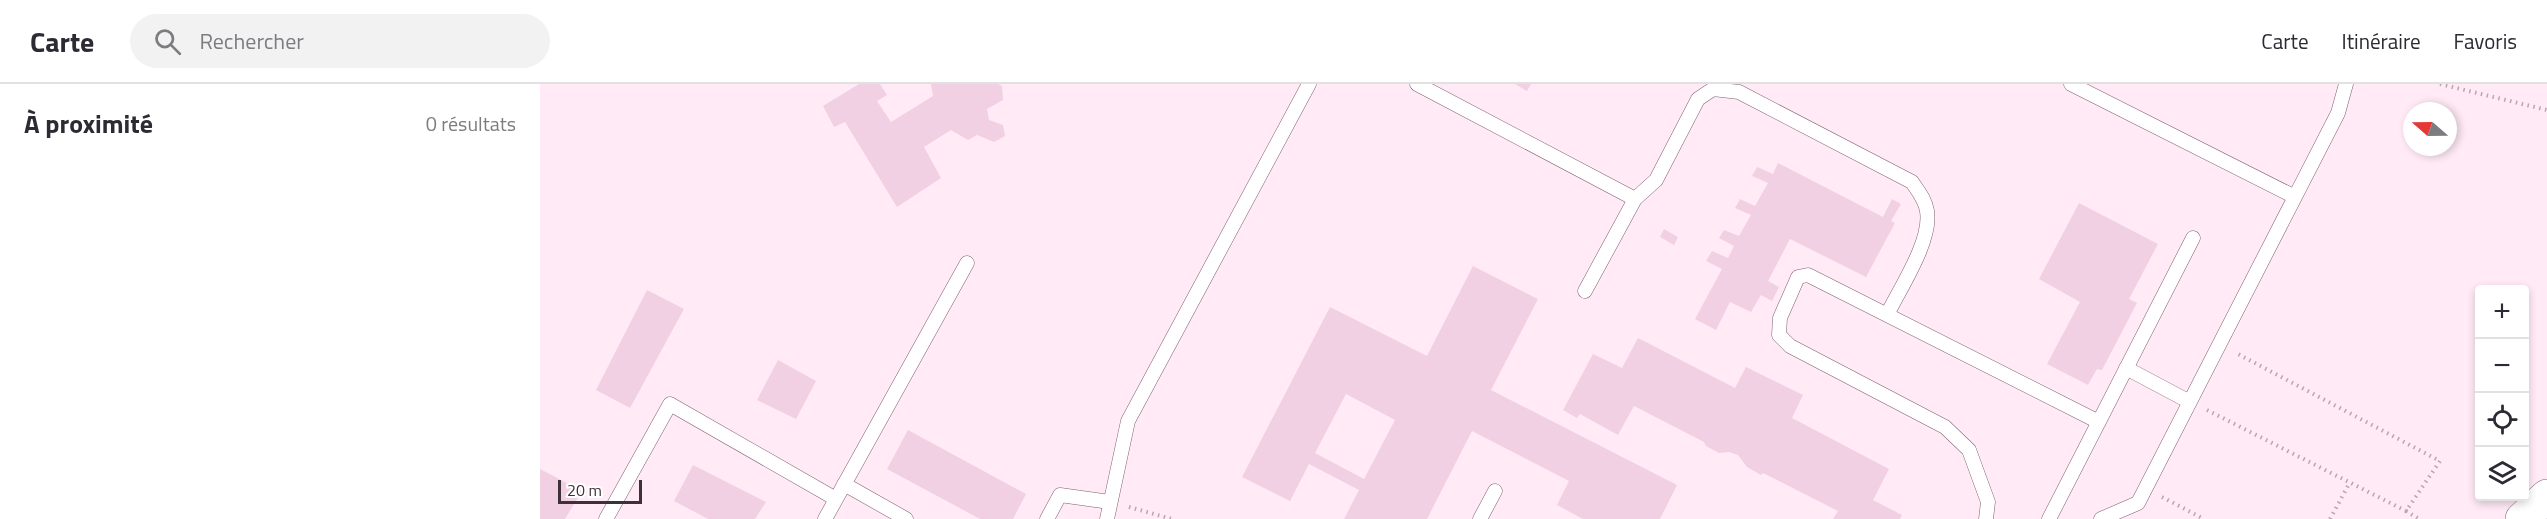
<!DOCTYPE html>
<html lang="fr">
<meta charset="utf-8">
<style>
body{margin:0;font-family:"Titillium Web",sans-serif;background:#f2f2f3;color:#2b2b33}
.controls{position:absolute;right:18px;bottom:18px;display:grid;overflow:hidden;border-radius:6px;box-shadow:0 3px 9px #0003}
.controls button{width:54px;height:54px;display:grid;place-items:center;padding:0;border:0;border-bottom:2px solid #e1e1e2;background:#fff;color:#2b2b33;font:30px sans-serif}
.compass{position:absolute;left:1863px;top:18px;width:54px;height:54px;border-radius:50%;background:#fff;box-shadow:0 3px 9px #0003;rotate:290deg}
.scale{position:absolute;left:18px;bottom:15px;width:84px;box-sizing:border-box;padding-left:6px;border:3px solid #3d3037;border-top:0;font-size:16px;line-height:21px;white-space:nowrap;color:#3d3037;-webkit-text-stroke:4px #fff;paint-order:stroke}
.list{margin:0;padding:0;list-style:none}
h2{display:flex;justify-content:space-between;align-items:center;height:78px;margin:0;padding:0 24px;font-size:26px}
h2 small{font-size:20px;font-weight:400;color:#7c7c81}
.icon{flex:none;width:33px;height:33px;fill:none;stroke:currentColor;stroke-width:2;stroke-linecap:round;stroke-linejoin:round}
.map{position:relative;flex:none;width:2007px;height:435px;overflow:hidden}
header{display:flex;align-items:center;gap:36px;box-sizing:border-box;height:84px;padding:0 30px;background:#fff;border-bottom:2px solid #e1e1e2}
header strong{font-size:28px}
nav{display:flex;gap:33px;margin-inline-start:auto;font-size:21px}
.search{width:420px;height:54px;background:#f2f2f3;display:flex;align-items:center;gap:15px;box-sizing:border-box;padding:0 21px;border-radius:33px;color:#7c7c81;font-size:22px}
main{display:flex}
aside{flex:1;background:#fff}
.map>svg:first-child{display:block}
.building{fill:#f2d0e3;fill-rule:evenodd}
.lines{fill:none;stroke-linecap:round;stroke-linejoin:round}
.service-casing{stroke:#7e6172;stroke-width:15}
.secondary-casing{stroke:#7e6172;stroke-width:34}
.path{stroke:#b8a6b0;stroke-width:4;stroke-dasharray:1.5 4.5;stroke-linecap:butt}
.service{stroke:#fff;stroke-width:14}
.secondary{stroke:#fff;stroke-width:33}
</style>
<header>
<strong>Carte</strong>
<div class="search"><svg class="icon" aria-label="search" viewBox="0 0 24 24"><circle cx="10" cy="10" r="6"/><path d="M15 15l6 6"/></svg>Rechercher</div>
<nav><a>Carte</a><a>Itinéraire</a><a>Favoris</a></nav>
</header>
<main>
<aside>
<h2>À proximité<small>0 résultats</small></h2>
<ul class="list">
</ul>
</aside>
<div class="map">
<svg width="2007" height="435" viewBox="0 0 2007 435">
<rect width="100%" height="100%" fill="#ffeaf5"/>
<path class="building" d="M319,0H340L347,11L337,17L351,38L393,12L391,0H458L462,2L463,16L447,25L449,36L463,41L465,52L454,58L437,51L428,56L411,46L384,63L401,94L357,123L305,38L294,43L283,22Z
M975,0H991L987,7Z
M1238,79L1343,133L1352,115L1361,120L1351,137L1355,139L1326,193L1250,155L1228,197L1239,203L1232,217L1221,211L1211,228L1190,218L1176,246L1155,235L1182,185L1166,177L1172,167L1188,174L1194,162L1179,154L1184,146L1199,152L1211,131L1195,124L1200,115L1215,122L1228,99L1212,92L1217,83L1233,90Z
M1539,119L1618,160L1589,215L1597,219L1562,286L1557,285L1548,301L1507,280L1540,218L1499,195Z
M1124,145L1138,153L1134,161L1120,153Z
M933,182L998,215L951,306L1137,401L1120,435H1043L1017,421L1029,397L932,347L887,435H804L819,406L769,380L750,417L702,393L790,223L887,272ZM806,310L855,336L824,395L775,369Z
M107,206L144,225L90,324L56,306Z
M1098,254L1195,304L1206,283L1263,311L1252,334L1349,385L1333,416L1362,431L1360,435H1293L1298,427L1223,389L1221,391L1207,383L1198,371L1189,368L1179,369L1166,362L1164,358L1094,322L1078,351L1040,330L1037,334L1023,326L1053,270L1082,284Z
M238,276L276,297L256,335L217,316Z
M368,346L486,410L473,435H440L347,385Z
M153,381L226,418L215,435H168L134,417Z
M0,385L42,407L25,435H0Z"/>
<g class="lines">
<g class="service-casing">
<path id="service" d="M877,0L1095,115
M1531,0L1755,113
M1045,207L1095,115L1116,96L1158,15L1173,5L1199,8L1372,98C1378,107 1385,115 1387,127C1392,157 1360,204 1347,231
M1586,284L1650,318
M304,400L366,435
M66,435L130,320L296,415
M285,435L427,179
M507,435L520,411L570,418
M567,435L588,337L769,0
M940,435L955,407
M1446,435L1448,418L1429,366L1405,343L1250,262L1239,251L1240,234L1258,193L1268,191L1559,338
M1509,435L1653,154
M1561,435L1598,419L1798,29L1806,0"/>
</g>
<g class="secondary-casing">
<path id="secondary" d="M1982,435L2007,412"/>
</g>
<path class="path" d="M1900,0L2007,26
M1667,326L1866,427L1900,377L1696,269
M1622,413L1664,435
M589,423L632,435
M1866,427L1879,435
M1790,435L1809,400"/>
<use href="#service" class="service"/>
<use href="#secondary" class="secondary"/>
</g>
</svg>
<div class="controls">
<button>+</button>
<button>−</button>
<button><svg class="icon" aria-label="locate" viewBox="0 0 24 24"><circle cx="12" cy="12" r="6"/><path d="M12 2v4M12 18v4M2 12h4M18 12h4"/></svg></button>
<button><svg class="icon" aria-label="layers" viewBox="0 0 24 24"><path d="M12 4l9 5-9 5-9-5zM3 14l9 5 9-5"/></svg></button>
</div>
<svg class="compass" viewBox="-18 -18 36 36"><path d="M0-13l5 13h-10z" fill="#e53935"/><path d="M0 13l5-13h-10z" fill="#7c7c81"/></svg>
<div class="scale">20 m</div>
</div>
</main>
